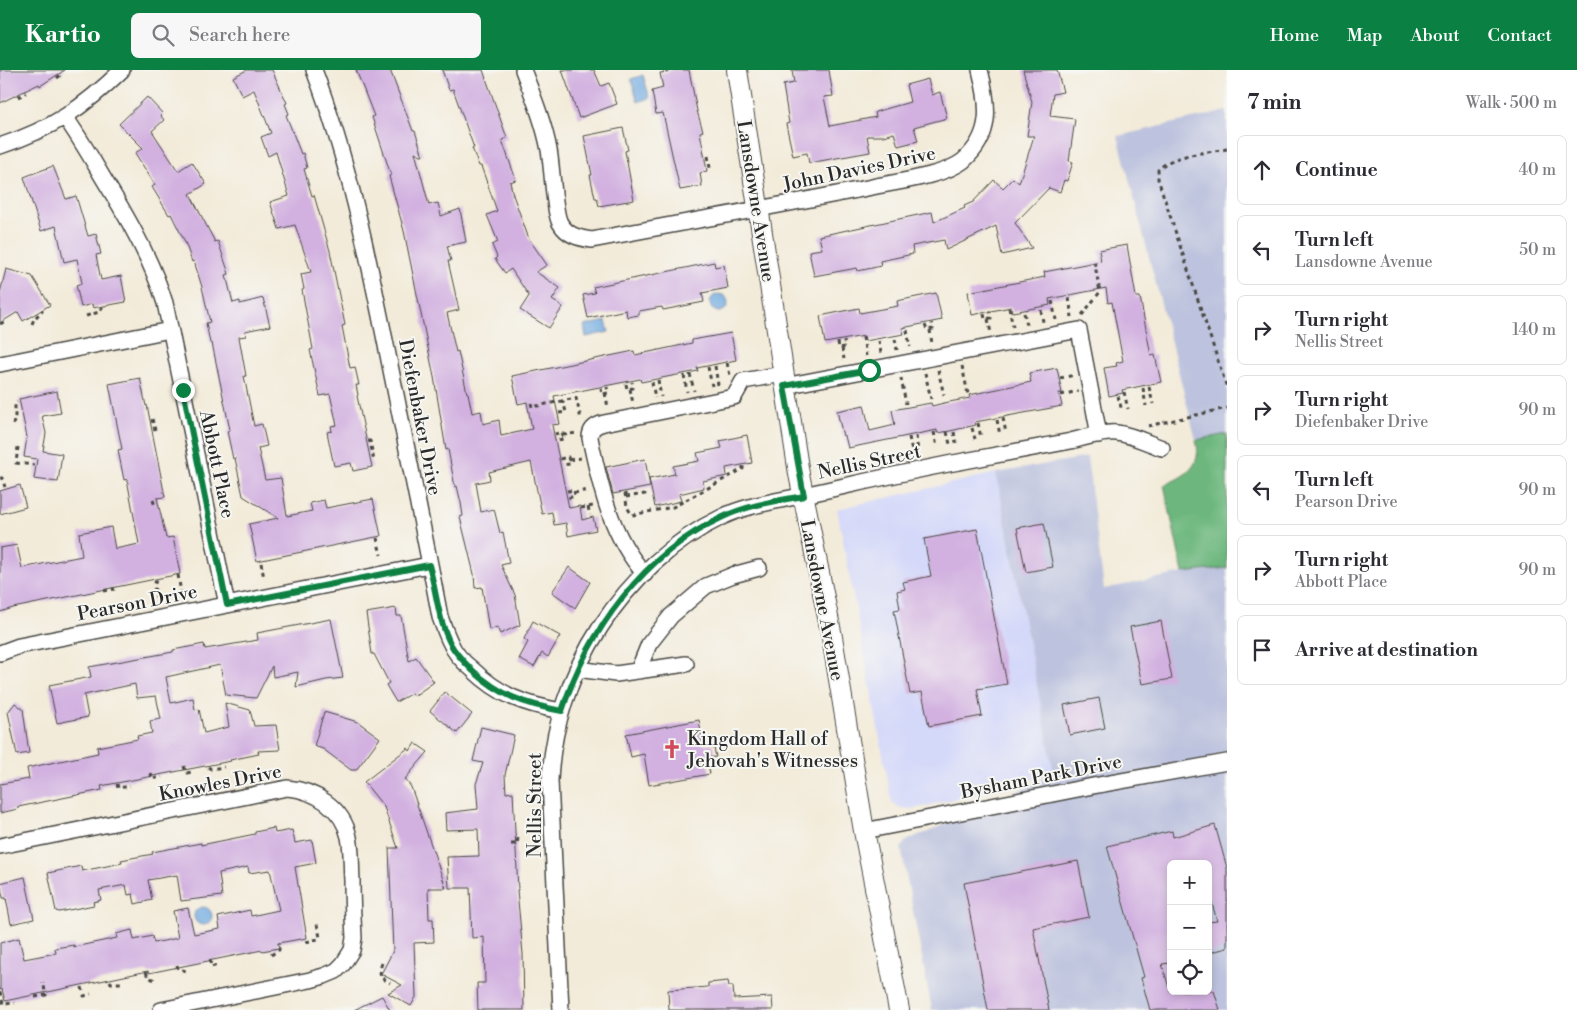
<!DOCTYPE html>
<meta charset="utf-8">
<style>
body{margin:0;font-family:"Libre Bodoni",serif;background:#f7f7f7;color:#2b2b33}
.controls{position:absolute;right:15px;bottom:15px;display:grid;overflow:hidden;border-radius:8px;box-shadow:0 2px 8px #0003}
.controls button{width:45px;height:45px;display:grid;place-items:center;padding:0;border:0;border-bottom:1px solid #e1e1e2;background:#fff;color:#2b2b33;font:25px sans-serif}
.stop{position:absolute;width:15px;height:15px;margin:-11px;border:4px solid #0b8043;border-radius:50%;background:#fff}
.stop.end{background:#0b8043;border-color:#fff;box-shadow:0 1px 5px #0008}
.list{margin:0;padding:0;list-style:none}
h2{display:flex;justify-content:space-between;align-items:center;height:65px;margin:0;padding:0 20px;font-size:21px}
h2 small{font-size:16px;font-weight:400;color:#7c7c81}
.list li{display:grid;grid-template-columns:32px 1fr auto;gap:15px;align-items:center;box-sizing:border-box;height:70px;margin:0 10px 10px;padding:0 10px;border:1px solid #e1e1e2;border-radius:8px}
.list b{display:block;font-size:19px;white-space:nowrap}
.list p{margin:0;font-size:16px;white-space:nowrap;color:#7c7c81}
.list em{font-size:16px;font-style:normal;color:#7c7c81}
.icon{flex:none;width:28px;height:28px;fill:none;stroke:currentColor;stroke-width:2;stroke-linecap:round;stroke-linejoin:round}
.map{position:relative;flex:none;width:1227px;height:940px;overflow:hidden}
header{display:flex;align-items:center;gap:30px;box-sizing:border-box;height:70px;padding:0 25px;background:#0b8043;color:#fff}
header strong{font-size:24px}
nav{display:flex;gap:28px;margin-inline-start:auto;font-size:18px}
.search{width:350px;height:45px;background:#f7f7f7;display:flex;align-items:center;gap:12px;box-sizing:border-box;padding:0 18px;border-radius:8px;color:#7c7c81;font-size:19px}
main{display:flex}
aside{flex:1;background:#fff}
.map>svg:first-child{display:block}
.built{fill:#d4d8f9}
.industrial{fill:#bdc3de;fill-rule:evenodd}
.forest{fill:#6db77e;stroke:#4c7154}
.water{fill:#71aae0;stroke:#4e6a86}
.building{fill:#d2b1e0}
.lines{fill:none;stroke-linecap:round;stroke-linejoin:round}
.minor-casing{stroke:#494845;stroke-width:18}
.major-casing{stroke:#494845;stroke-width:22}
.path{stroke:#494845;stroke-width:3;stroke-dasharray:4 4;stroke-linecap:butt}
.minor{stroke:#fff;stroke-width:15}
.major{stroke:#fff;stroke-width:20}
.route{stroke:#0b8043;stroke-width:6}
.labels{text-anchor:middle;stroke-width:4;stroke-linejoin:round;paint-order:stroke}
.street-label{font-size:19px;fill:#2b2b2b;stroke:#f6f6f2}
.poi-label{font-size:19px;fill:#2b2b2b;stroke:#f6f6f2;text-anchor:start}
</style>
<header>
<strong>Kartio</strong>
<div class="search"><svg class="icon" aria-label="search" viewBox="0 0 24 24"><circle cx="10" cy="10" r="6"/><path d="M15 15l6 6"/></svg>Search here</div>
<nav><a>Home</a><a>Map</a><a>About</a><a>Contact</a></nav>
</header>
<main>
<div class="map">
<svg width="1227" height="940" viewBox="0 0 1227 940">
<rect width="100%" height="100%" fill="#f6f6f2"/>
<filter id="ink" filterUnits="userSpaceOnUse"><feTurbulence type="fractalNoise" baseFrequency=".02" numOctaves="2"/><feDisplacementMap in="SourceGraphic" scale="10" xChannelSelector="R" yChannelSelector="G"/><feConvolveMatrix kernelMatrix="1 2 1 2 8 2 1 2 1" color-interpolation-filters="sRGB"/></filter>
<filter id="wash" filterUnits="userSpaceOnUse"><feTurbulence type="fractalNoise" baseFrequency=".0096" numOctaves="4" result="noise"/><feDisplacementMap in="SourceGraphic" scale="20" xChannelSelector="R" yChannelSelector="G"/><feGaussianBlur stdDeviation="1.12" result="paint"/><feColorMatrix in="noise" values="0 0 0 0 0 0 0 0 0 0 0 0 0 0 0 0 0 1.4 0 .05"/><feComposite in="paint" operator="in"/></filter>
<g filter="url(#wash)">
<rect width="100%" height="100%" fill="#f3ebd9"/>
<path class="built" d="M996,403L1054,704L914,739L901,738L892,733L837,439Z"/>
<path class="industrial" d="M1227,41V364L1196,370L1118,66Z
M1087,387L1104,519L1183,503L1227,498V940H932L901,778L905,772L918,765L926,763L1054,704L996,403ZM1171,794H1208V921H1171Z"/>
<path class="forest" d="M1227,364V498L1183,503L1164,415C1185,406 1203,397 1196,370Z"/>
<path class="water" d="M643,5L650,28L638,32L631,9Z
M710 233a9 9 0 1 1 18 0a9 9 0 1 1-18 0Z
M606,251L609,262L586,267L584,256Z
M194 846a9 9 0 1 1 18 0a9 9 0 1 1-18 0Z"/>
<g id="blocks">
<path class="building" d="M0,0H65L40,16L39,14L0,33Z
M247,0H272L287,33L285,34L289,44L286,45L301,84L303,83L307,98L304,99L312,126L314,125L330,181L345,255L342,256L350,298L355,297L359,315H356L358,325L357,326L372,397L353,401L351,393L334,396L327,362L332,361L331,356L337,355L330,324L320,326L310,280L313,279L302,220L304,219L301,204L311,202L295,155L279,159L270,132L289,126L276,82L268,86L261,67L271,63L254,20L242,26L233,7Z
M356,0H390L413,61H415L423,86L415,82L429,135L438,133L441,146L460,139L466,172L447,176L451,191H448L459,240L447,243L456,282L458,281L467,323H468L472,343L481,341L483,354L499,350L501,366L532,359L527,332L518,334L512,306L634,281L635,285L692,273V270L731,263L736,290L697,298L698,301L672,306L641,312L640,309L554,326L560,354L552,355L569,438L580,436L582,450L593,447L596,460L568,466L566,453L554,455L552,442L542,444L531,392L489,402L490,410L476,413L481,442L494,439L500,463L503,462L509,493L501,495L515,525L520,555L500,564L497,557L489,560L482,517L475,518L474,504L460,447L463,446L461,433L457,416L455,417L448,379L446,380L434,307L404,161L389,106L391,105L372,47L374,46Z
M442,0H483L507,68L502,70L516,110L510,112L513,125L529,169L547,195L536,202L560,218L552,230L563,237L549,258L520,240L529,226L511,199L505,203L495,189L497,187L492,175L498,172L487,145L497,141L481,96H479L472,78H474L453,19L449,20Z
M562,0H594L601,16L609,13L617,34L579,48Z
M669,0H689L697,41L703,61L700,62L707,101L700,103L702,116L680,120L663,43L656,44L652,21L663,18L660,3L669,2Z
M792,0H829L833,26L824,27L830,56L876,47L875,42L910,32L906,15L928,9L932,25L940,22L947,48L914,57L918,71L898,76L894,63L883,66H867L870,82L809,93L807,83L793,86L786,54L789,53L783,15L794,13Z
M1023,0H1057L1063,22L1053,24L1050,46L1075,49L1069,91L1073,92L1067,111L1064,110L1060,122L1049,118L1015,153L1032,178L1002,185L996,156L946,180L944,170L912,176L913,184L880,191L881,196L858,201L857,198L814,206L809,181L822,179L819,166L932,142L934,152L965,138L964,136L973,132L994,110L1003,118L1013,108L1019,113L1034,66H1027L1032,32Z
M147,27L163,44L161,46L164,50L152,61L178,101L192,92L206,114L190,124L215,172L218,171L229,204L226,205L233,233L240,231V234L263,228L270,256L245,261L246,266L239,267L246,306H244L254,356L262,354L267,376L258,378L265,410L281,408L287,446L312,441L310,433L324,430L326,438L373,429L381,466L257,491L249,454L278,448L243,426L235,388L233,389L227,361L230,360L212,273H210L206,253L210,252L202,217L194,191L192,192L185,172L171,144L169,145L152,117L155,115L135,83L143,78L119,54Z
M623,58L628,80L625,81L634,130L599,136L597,128H595L590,105H592L584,66Z
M53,96L66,129L76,126L88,166L96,164L101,184L96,185L101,210L121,206L126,232L93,238L92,234L81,237L76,215L82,213L77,189L64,192L56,156L41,161L24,107Z
M1127,175L1136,227H1140L1151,286L1155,285L1161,312L1122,320L1123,323L1109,326L1104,298L1117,296L1116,293L1123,291L1112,232L1108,233L1106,218L1049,229L1050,235L1024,240L1012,242L1011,237L972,245L968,222L1045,207L1044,202L1101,191L1099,180Z
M714,192L715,197L724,195L728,218L702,223L704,232L663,240L662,237L639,241V245L627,247L626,240L588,248L583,225L595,223L593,217Z
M6,199L32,206L50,235L23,251L18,242L0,253V223Z
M936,223L942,250L902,258L904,264L865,271L864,266L825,273L820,246L859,238L860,243L898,236L897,231Z
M1057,298L1062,323H1059L1062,336L975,352L976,355L950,361L937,363V360L848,378L845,366H843L837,341L864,335L870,361L895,355L892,340L931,333L932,336L944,333L970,328L969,325L1031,312L1029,303Z
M140,308L146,336L147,335L165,427L157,428L166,468L173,467L180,504L13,538L0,542V478L17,475L22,498L82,486L79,463L111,457L115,479L139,474L127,409L124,410L118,380L122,379L109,314Z
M57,321L61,343L42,346L46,363L43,381L62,384L58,412L34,409L37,389L24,387L27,367L19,329Z
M747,365L752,393L726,398L727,406L703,411L704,418L679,424L681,431L655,437L649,409L675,404L673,396L699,391L697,383L722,378L720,371Z
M645,389L650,417L613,424L606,397Z
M20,415L26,437L0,444V421Z
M1044,453L1053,497L1026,502L1017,458Z
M977,459L1007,614L977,619L982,646L929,656L922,622L910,624L894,540L900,539L897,521L905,519L903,512L931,506L924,469Z
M569,497L590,512L575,538L552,522Z
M396,538L397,546H401L409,591L416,587L434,612L414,626L412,623L396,632L386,615L389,613L374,584H372L366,543Z
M331,549L343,608L326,610L296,617L298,602L273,607L272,596L256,628L226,625L220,595L166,607L171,633L193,628L195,640L199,639L204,663L229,657L225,633L250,640L254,656L276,655L280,680L258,681L259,684L230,690L231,691L101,716L102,720L18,737V739L0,743V714L29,709L27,698L98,683L97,677L138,669L137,666L152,663L150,651L161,649L156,626L137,628L135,614L84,625L88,647L57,653L49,615L91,607L89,597L173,582V580L204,574L205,579L258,570L257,563Z
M533,551L560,566L548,587L542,583L534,597L519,589L528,572L524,569Z
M1161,551L1172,609L1142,614L1130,557Z
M445,622L472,644L457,663L430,641Z
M1099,628L1105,658L1070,665L1064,635Z
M15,633L23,639L29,683L17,685L8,642Z
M324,642L358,652L380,668L356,700H351L323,679L314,676Z
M699,650L703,675L713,674L716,687L707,688L710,704L649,715L644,684L631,687L626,664Z
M481,657L514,665L505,705L506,723L513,722L518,820H517L523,884L524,940H478L477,913H485L484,867L472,868L470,818H449L447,787L479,786L478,759L446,760L445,743L478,739L476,714L483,693L473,691Z
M415,673L428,682L405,709L411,717L446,818H428L429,849H433L434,872L414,873L416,927L411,936L388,923L402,915L381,904L393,881L389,778H398L384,737L364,712L408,678L410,681Z
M1215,755L1227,798V878L1208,883V852L1217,851L1208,819V794H1171V893L1162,894L1170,921H1214L1220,940H1150L1141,908L1144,907L1107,776L1172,761L1173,767Z
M274,758L275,763L292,760L295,773L312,770L316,793L295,797L307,868L278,873L279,878L262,881V880L149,903L148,901L5,931L2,919L0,920V873L19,868L24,889L56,883L55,878L74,875V877L117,868L116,864L132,860L134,870L152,866L154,873L178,868L173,841L188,838L194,864L220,859L218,847L250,840L251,846L279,840L270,800L249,803L248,797L219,803L222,826L181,831L177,805L148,810L152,830L135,834L133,824L128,825L126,815L99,820L101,830L93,832L94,835L59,842L56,841L48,803L81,796L82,801L122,793L121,790L153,784L152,782L201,773V775L255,764V762Z
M1078,791L1089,847L1033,858L1049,940H988L964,813Z
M25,807L34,849L11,854L6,828H3L0,813Z
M728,911L729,916H733L734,929L772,927L773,940H669L668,920L708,917V913Z
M382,926L390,940H354Z"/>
</g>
</g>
<g filter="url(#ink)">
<use href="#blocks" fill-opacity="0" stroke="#494845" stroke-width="1"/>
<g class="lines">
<g class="minor-casing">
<path id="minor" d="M314,0C350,94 369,191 389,290C406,375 424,461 440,547C443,555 446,564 450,572C454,582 463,592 472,599C500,626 524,634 561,641
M523,0C533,26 544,53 549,80C552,95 554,143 560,153C567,165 578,168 592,170C685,152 779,136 872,117C896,112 944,106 963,91C993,65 989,35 980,0
M65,47C81,69 94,93 108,116C131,153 152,191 165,233L227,535
M0,76C52,59 83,38 122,0
M0,294L170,260
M784,316L1079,260L1099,365
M645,504C611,467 600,416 590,368C590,358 596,355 604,353L734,327L743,311L783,304
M0,583L19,576L429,495
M577,599L616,604L686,594
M638,601L649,574L671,546L706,516L733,505L759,498
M864,761L1093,716L1227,692
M0,776L287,718C315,720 343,738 349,767C352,781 351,796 352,810C352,830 353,849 354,868L352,880L343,894L336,901L324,906L310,910L161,940
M561,940L550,711C554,604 624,494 722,447C749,434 780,431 809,424C859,413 909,401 959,392C996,385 1034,378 1071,371C1083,368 1105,361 1117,363C1132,365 1148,373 1162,378"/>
</g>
<g class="major-casing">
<path id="major" d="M737,0L799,404L832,567L864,761L899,940"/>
</g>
<path class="path" d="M57,8L62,4
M18,27L26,23
M1227,79C1206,83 1172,84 1158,100V109L1227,318
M708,86L710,98
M1069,228L1072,247
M1052,231L1056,250
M1009,238L1013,257
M1041,240L1043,252
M1024,243L1027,255
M984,244L985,249L991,248L990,242
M1082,245L1100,222L1094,190
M86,246L99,242L103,236
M988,249L991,263
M0,254L6,251
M32,254L34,249L43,240
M925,255L927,260L933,259L932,253
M907,260L910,277
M930,260L932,274
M863,267L866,286
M895,269L897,280
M879,271L881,283
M838,272L839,278L845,277L844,271
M842,278L844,289
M727,293L730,305
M715,296L718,315
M962,296L968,324
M708,297L712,316
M938,300L944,325
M925,303L931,329
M690,304L694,321
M684,305L687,322
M901,308L906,334
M1060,308L1075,305
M658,310L661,327
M652,312L655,328
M626,314L627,319L633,318L632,312
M1149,317L1153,334
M601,318L602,324L608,323L607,317
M1143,318L1146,336
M630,319L633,333
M1124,322L1128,339
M605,323L608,337
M1061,325L1078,321
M1118,326L1122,341
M531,333L532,337L576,328L581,349
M559,343L566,342L563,331
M1003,348L1006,363
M152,349L155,360
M997,350L1000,365
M978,353L981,368
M13,355L15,346V333L17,332
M1148,356L1227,338
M972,358L975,369
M934,362L937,377
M947,362L950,374
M954,362L956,373
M555,364L562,362L564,369L556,370
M563,365L577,363
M916,366L918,381
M909,367L912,382
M368,371H370L374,391
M18,377L16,393L34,395
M560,389L568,387L570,394L562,395
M569,390L581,388
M0,408H2L5,417
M567,421L574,420L575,426L568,428
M574,423L588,420
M625,423L627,437L632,445L673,437L743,399V396
M626,427L645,424L644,420
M153,430L155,436
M588,437L590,445
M581,438L593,436
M377,468L381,485
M261,493L264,508
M178,505L181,523
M156,510L154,516L156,527
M104,521L115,519
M184,696L186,703L193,702
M208,697L211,699L224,697
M151,703L152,709L162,707
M117,714L118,718L130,716
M511,774H517L518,768
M306,872L318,869L320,867L317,854
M271,885L279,880V873
M210,890L211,897L218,895
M382,893C378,904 380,908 390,913
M177,895L178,899L187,901
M146,902L148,907L155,910
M110,911L111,913H123
M82,917L84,926L91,924
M0,922L3,934L15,933
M35,927L46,925L43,912"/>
<use href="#minor" class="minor"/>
<use href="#major" class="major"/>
</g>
</g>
<g class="lines" filter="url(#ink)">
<path class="route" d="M183,320L227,535L429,495C436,520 438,549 450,573C455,583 464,592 472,600C501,626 524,634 562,641C588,561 644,483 723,447C748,435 776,431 804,426L784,316L869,300"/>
</g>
<defs>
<g id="church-bare" transform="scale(1.5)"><path d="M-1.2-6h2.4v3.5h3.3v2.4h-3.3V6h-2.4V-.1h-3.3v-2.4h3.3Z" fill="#d1495b" stroke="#f6f6f2" stroke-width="2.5" paint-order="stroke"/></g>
</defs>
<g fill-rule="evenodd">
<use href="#church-bare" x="672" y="679"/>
</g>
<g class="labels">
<g class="street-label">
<text transform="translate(859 98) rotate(-12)" y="7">John Davies Drive</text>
<text transform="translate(757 131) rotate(81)" y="7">Lansdowne Avenue</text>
<text transform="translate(421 347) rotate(79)" y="7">Diefenbaker Drive</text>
<text transform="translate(869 391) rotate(-12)" y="7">Nellis Street</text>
<text transform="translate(218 394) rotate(78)" y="7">Abbott Place</text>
<text transform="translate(823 530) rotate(79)" y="7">Lansdowne Avenue</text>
<text transform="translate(137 532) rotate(-11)" y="7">Pearson Drive</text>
<text transform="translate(1041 706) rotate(-11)" y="7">Bysham Park Drive</text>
<text transform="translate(220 712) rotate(-11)" y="7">Knowles Drive</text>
<text transform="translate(534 735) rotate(-90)" y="7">Nellis Street</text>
</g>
<g class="poi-label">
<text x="687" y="675">Kingdom Hall of<tspan x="687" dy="22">Jehovah's Witnesses</tspan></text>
</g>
</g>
</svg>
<div class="controls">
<button>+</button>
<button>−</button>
<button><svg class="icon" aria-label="locate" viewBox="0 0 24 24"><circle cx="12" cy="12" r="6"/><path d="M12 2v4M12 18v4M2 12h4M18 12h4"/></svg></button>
</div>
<div class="stop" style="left:869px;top:300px"></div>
<div class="stop end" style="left:183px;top:320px"></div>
</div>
<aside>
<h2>7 min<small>Walk · 500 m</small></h2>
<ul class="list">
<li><svg class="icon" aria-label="ahead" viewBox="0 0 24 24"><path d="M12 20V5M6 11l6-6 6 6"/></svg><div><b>Continue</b></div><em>40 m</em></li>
<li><svg class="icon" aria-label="left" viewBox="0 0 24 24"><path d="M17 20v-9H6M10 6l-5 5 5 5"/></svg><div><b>Turn left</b><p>Lansdowne Avenue</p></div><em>50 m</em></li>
<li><svg class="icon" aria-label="right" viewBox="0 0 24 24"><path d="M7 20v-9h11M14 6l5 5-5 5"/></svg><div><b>Turn right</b><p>Nellis Street</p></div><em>140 m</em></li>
<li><svg class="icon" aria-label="right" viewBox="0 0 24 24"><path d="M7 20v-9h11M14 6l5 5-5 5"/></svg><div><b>Turn right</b><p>Diefenbaker Drive</p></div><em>90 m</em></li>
<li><svg class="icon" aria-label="left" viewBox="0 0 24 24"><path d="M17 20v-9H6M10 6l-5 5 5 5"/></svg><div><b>Turn left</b><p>Pearson Drive</p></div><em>90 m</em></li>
<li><svg class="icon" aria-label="right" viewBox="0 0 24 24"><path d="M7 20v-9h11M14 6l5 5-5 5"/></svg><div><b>Turn right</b><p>Abbott Place</p></div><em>90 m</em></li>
<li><svg class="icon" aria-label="arrive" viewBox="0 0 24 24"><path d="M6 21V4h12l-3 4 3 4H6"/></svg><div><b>Arrive at destination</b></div></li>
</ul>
</aside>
</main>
